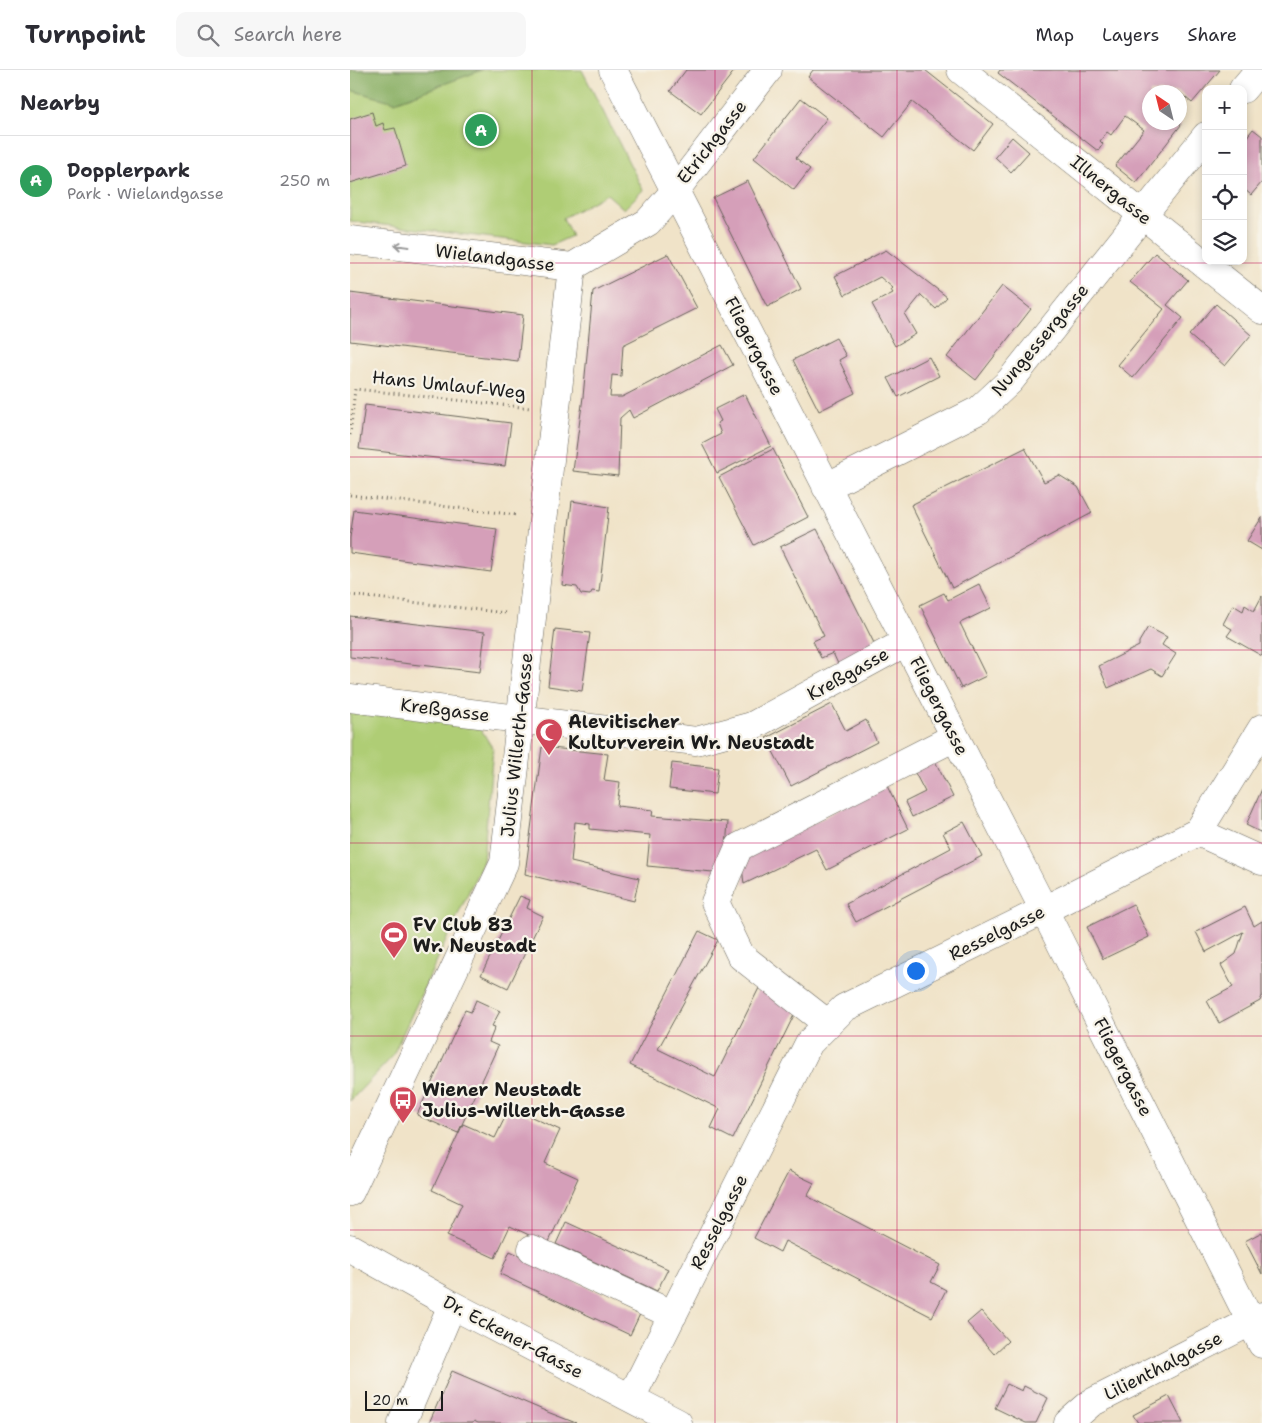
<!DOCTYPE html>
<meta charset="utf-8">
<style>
body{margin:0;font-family:"Shantell Sans",sans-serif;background:#f7f7f7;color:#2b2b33}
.controls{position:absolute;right:15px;top:15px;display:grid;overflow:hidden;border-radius:10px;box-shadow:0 2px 8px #0003}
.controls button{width:45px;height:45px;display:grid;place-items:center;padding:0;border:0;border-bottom:1px solid #e1e1e2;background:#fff;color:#2b2b33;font:25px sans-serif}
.compass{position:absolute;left:792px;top:15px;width:45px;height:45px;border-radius:50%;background:#fff;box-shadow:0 2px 8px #0003;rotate:325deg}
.scale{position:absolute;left:15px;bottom:12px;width:78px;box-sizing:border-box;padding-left:5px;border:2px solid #1c1c1c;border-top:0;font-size:14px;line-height:18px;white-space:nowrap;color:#1c1c1c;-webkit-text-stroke:4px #f7f3e8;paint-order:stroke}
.you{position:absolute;left:565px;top:900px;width:18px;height:18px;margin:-12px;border:4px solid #fff;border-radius:50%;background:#1a73e8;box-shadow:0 0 0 8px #1a73e833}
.badge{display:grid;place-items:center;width:32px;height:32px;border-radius:50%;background:#7c3aed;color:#fff;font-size:16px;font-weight:700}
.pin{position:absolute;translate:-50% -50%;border:2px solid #fff;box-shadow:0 1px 5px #0006}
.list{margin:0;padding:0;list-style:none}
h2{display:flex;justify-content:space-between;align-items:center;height:65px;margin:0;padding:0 20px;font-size:21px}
h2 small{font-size:16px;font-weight:400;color:#7c7c81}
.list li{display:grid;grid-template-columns:32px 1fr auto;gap:15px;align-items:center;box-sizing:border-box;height:90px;padding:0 20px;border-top:1px solid #e1e1e2}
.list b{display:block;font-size:19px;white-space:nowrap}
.list p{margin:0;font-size:16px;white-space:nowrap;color:#7c7c81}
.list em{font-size:16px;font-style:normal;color:#7c7c81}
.icon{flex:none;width:28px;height:28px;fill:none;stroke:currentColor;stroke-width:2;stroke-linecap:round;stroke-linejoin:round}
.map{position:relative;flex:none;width:912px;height:1353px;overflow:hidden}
header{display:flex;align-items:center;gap:30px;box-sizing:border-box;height:70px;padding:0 25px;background:#fff;border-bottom:1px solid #e1e1e2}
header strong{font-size:24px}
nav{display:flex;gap:28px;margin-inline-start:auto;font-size:18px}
.search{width:350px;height:45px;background:#f7f7f7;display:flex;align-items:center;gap:12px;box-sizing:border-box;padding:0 18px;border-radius:10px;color:#7c7c81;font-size:19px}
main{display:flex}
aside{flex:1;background:#fff}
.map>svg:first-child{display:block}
.green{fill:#afcd75;stroke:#667448}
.forest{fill:#8bb066;stroke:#546641}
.building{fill:#d59fb9}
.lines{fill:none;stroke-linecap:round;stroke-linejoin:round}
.minor-casing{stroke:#666258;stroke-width:29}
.path{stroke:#666258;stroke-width:3;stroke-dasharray:1 4;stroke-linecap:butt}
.minor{stroke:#fff;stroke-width:28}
.oneway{stroke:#999}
.grid{fill:none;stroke:#c2185b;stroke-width:1;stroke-opacity:0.55}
.labels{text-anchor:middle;stroke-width:4.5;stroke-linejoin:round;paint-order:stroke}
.street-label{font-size:18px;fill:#1c1c1c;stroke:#f7f3e8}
.poi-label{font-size:18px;font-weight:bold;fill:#1c1c1c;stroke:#f7f3e8;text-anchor:start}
</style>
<header>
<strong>Turnpoint</strong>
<div class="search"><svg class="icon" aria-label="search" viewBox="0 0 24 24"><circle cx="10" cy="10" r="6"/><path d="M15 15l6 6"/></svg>Search here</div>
<nav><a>Map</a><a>Layers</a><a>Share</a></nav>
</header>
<main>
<aside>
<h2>Nearby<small></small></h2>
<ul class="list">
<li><span class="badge" style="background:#2e9e5b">A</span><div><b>Dopplerpark</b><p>Park · Wielandgasse</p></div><em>250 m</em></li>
</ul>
</aside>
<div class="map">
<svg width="912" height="1353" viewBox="0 0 912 1353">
<rect width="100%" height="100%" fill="#f7f3e8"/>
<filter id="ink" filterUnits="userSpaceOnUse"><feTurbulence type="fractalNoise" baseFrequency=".02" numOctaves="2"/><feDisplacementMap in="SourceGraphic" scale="10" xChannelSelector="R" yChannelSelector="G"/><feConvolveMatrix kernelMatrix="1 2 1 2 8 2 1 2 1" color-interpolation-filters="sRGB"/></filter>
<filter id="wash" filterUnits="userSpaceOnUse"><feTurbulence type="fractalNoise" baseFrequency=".0096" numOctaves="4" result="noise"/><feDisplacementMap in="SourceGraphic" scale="20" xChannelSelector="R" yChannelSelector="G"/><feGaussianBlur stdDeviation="1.12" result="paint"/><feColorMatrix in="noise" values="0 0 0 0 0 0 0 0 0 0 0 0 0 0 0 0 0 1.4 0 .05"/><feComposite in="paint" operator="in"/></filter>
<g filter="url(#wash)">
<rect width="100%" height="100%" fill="#f0e3c8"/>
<path class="green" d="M0,0H232L293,120L274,139L257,124L213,148L222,166L202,175L0,151Z
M0,639L127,653L143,679L133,791L42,987L0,1031Z"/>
<path class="forest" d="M0,0H132L45,32L0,20Z"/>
<g id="blocks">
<path class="building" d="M336,0H385L351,44L320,21Z
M463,0H575L643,54L623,80L562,32L534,67L458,7Z
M650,0H870L842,33L829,22H800V52H829L831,55L786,113L765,96L794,60L775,46L761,65L757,62L750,71L753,74L748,81L648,3Z
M451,28L477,48L446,88L460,99L444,120L404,88Z
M22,42L26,56L33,53L35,60L45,58L56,96L0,113V49Z
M903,59L912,66V112L901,125L893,118V72Z
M662,67L679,82L661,102L645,87Z
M398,111L451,219L417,237L363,128Z
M536,180L597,227L586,239L571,225L555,245L566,264L545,276L522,234L543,223L541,220L543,218L530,207L495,225L485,206Z
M805,183L838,210L817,235L833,248L783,308L768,295L814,239L780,212Z
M318,184L347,238L273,275L271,306L262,305L260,327H272L372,275L383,295L283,348L279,340L270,348L268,406L223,401L233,327L243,221Z
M652,216L681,239L626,310L597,287Z
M0,223L173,245L168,291L0,271Z
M866,234L901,265L875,296L839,265Z
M486,268L496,286L489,290L505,323L469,341L443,290Z
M579,287L589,306L548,327L538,308Z
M395,324L421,376L367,403L352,374L371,364L367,353L371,351L365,339Z
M15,335L161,353L155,396L9,379Z
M675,378L694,412L709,405L728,417L742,443L602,518L561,435Z
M423,379L458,447L404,475L369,407Z
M222,431L259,437L249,522L242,521L240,525L231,524L227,517L212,515Z
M4,440L147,459L141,502L0,483V468Z
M912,447V480L897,471Z
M467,459L525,575L488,594L483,583L471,588L463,571L474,566L430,477Z
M629,514L641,538L610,553L636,606L611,618L570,535L594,523L598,530Z
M912,526V586L877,566L882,559L873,554L883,535L893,541L895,535L904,541Z
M0,546L135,562L130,602L0,587Z
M798,557L817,567L812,575L826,584L812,606L801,599L758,618L749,596L789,576V572Z
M205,559L240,563L232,621L198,616Z
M482,634L496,661L516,650L527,672L441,716L416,668Z
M192,677L258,684L254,710L270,712L267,736L303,740L302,746L378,752L374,803L297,796L300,765L240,759V754L225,752L221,792L289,808L284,831L175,804Z
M585,691L603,727L562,747L555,732L575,722L564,701Z
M322,693L368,698L365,724L319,719Z
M537,716L558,759L477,800L466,779L394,814L391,789Z
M912,719V763L896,755Z
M614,752L632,786L506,852L496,834L601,778L593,763Z
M170,826L180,830L177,838L193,846L158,918L131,905Z
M783,834L799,867L753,889L737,857Z
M895,837L904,856L912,851V926L910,931L869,953L857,931L883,917L871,895L886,884L893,862L856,882L846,862Z
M349,861L368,870L308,979L365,1007L410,916L447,939L383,1069L361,1058L370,1039L280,995Z
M126,930L150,941L142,956L145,957L139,972L148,976L108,1063L67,1045L115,940L121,942Z
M160,1037L210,1060L195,1093L228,1108L198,1174L160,1156L145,1188L97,1166L112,1134L82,1120L113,1054L145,1068Z
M439,1101L464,1113L457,1126L590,1195L581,1212L596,1220L582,1247L435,1171L430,1182L404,1168Z
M216,1152L318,1199L307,1221L206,1174Z
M912,1162V1204L895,1171Z
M160,1181L291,1242L280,1265L150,1204Z
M631,1241L658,1271L644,1284L617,1253Z
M102,1301L200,1343L226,1353H128L124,1351L123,1353H79Z
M657,1314L672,1321L674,1316L698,1328L686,1353H676L645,1338Z
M819,1326L833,1353H788L783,1345Z"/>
</g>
</g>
<g filter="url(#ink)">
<use href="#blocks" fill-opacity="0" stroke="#666258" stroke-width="1"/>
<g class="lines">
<g class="minor-casing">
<path id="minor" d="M263,0L694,840L912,1274
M611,0L912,240
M893,19L909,0
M0,170L222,197L298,152L325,121L418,0
M476,417L629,340L660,311L856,66
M0,628L346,671L402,656L556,572
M848,762L912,791
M478,954L391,886L365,832L389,777L605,667
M0,1122L154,793L222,197
M0,1178L102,1235L328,1353
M182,1179L323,1245
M281,1328L459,973L494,938L694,840L848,762L912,658
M52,1353L102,1235
M718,1353L741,1333L912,1246"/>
</g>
<path class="path" d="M0,365L5,319L180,338
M0,425L167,445
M0,525L156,543"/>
<use href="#minor" class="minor"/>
</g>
<defs><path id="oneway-shaft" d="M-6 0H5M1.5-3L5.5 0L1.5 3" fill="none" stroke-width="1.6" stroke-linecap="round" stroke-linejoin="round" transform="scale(1.25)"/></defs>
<use class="oneway" href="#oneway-shaft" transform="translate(52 176) rotate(-173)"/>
</g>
<path class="grid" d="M182,0V1353M365,0V1353M547,0V1353M730,0V1353M0,193H912M0,387H912M0,580H912M0,773H912M0,966H912M0,1160H912"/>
<defs>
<g id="mosque-pin" transform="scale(1.4375)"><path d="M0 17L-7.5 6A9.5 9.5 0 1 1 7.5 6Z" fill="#d1495b" stroke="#f7f3e8"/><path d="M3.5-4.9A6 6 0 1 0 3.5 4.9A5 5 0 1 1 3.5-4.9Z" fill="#fff"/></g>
<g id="stadium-pin" transform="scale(1.4375)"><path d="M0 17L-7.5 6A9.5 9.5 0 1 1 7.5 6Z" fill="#d1495b" stroke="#f7f3e8"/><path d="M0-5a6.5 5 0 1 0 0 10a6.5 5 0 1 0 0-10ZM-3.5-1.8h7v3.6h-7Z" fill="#fff"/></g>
<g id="bus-pin" transform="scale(1.4375)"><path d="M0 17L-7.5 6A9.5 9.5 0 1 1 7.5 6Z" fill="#d1495b" stroke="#f7f3e8"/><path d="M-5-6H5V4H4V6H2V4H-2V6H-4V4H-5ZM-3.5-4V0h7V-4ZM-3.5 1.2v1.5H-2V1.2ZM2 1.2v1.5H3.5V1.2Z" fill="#fff"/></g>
</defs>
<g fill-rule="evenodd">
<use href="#mosque-pin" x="199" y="662"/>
<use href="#stadium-pin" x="44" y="865"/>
<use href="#bus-pin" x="53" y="1030"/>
</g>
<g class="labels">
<g class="street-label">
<text transform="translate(362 72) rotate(-52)" y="6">Etrichgasse</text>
<text transform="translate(761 120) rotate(39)" y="6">Illnergasse</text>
<text transform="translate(145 188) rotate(7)" y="6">Wielandgasse</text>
<text transform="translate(690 270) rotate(-50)" y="6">Nungessergasse</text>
<text transform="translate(404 276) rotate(63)" y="6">Fliegergasse</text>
<text transform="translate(99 315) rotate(6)" y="6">Hans Umlauf-Weg</text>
<text transform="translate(498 604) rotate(-29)" y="6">Kreßgasse</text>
<text transform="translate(589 636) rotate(63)" y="6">Fliegergasse</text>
<text transform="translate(95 640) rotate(7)" y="6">Kreßgasse</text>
<text transform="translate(167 675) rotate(-84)" y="6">Julius Willerth-Gasse</text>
<text transform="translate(647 863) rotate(-26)" y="6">Resselgasse</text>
<text transform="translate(773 997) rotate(63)" y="6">Fliegergasse</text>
<text transform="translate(369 1152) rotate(-63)" y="6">Resselgasse</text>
<text transform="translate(163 1267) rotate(28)" y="6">Dr. Eckener-Gasse</text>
<text transform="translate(813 1296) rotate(-27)" y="6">Lilienthalgasse</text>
</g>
<g class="poi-label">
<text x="218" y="658">Alevitischer<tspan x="218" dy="21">Kulturverein Wr. Neustadt</tspan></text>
<text x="63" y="861">FV Club 83<tspan x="63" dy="21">Wr. Neustadt</tspan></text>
<text x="72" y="1026">Wiener Neustadt<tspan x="72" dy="21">Julius-Willerth-Gasse</tspan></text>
</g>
</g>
</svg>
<div class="controls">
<button>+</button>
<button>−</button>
<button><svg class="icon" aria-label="locate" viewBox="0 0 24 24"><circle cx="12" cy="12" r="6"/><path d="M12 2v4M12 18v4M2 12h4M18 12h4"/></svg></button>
<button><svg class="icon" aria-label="layers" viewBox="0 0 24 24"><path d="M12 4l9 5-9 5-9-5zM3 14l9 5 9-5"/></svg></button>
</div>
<svg class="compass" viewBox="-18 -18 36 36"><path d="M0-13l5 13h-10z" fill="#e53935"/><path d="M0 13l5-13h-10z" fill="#7c7c81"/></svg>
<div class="scale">20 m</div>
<div class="you"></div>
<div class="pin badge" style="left:131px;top:60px;background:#2e9e5b">A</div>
</div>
</main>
